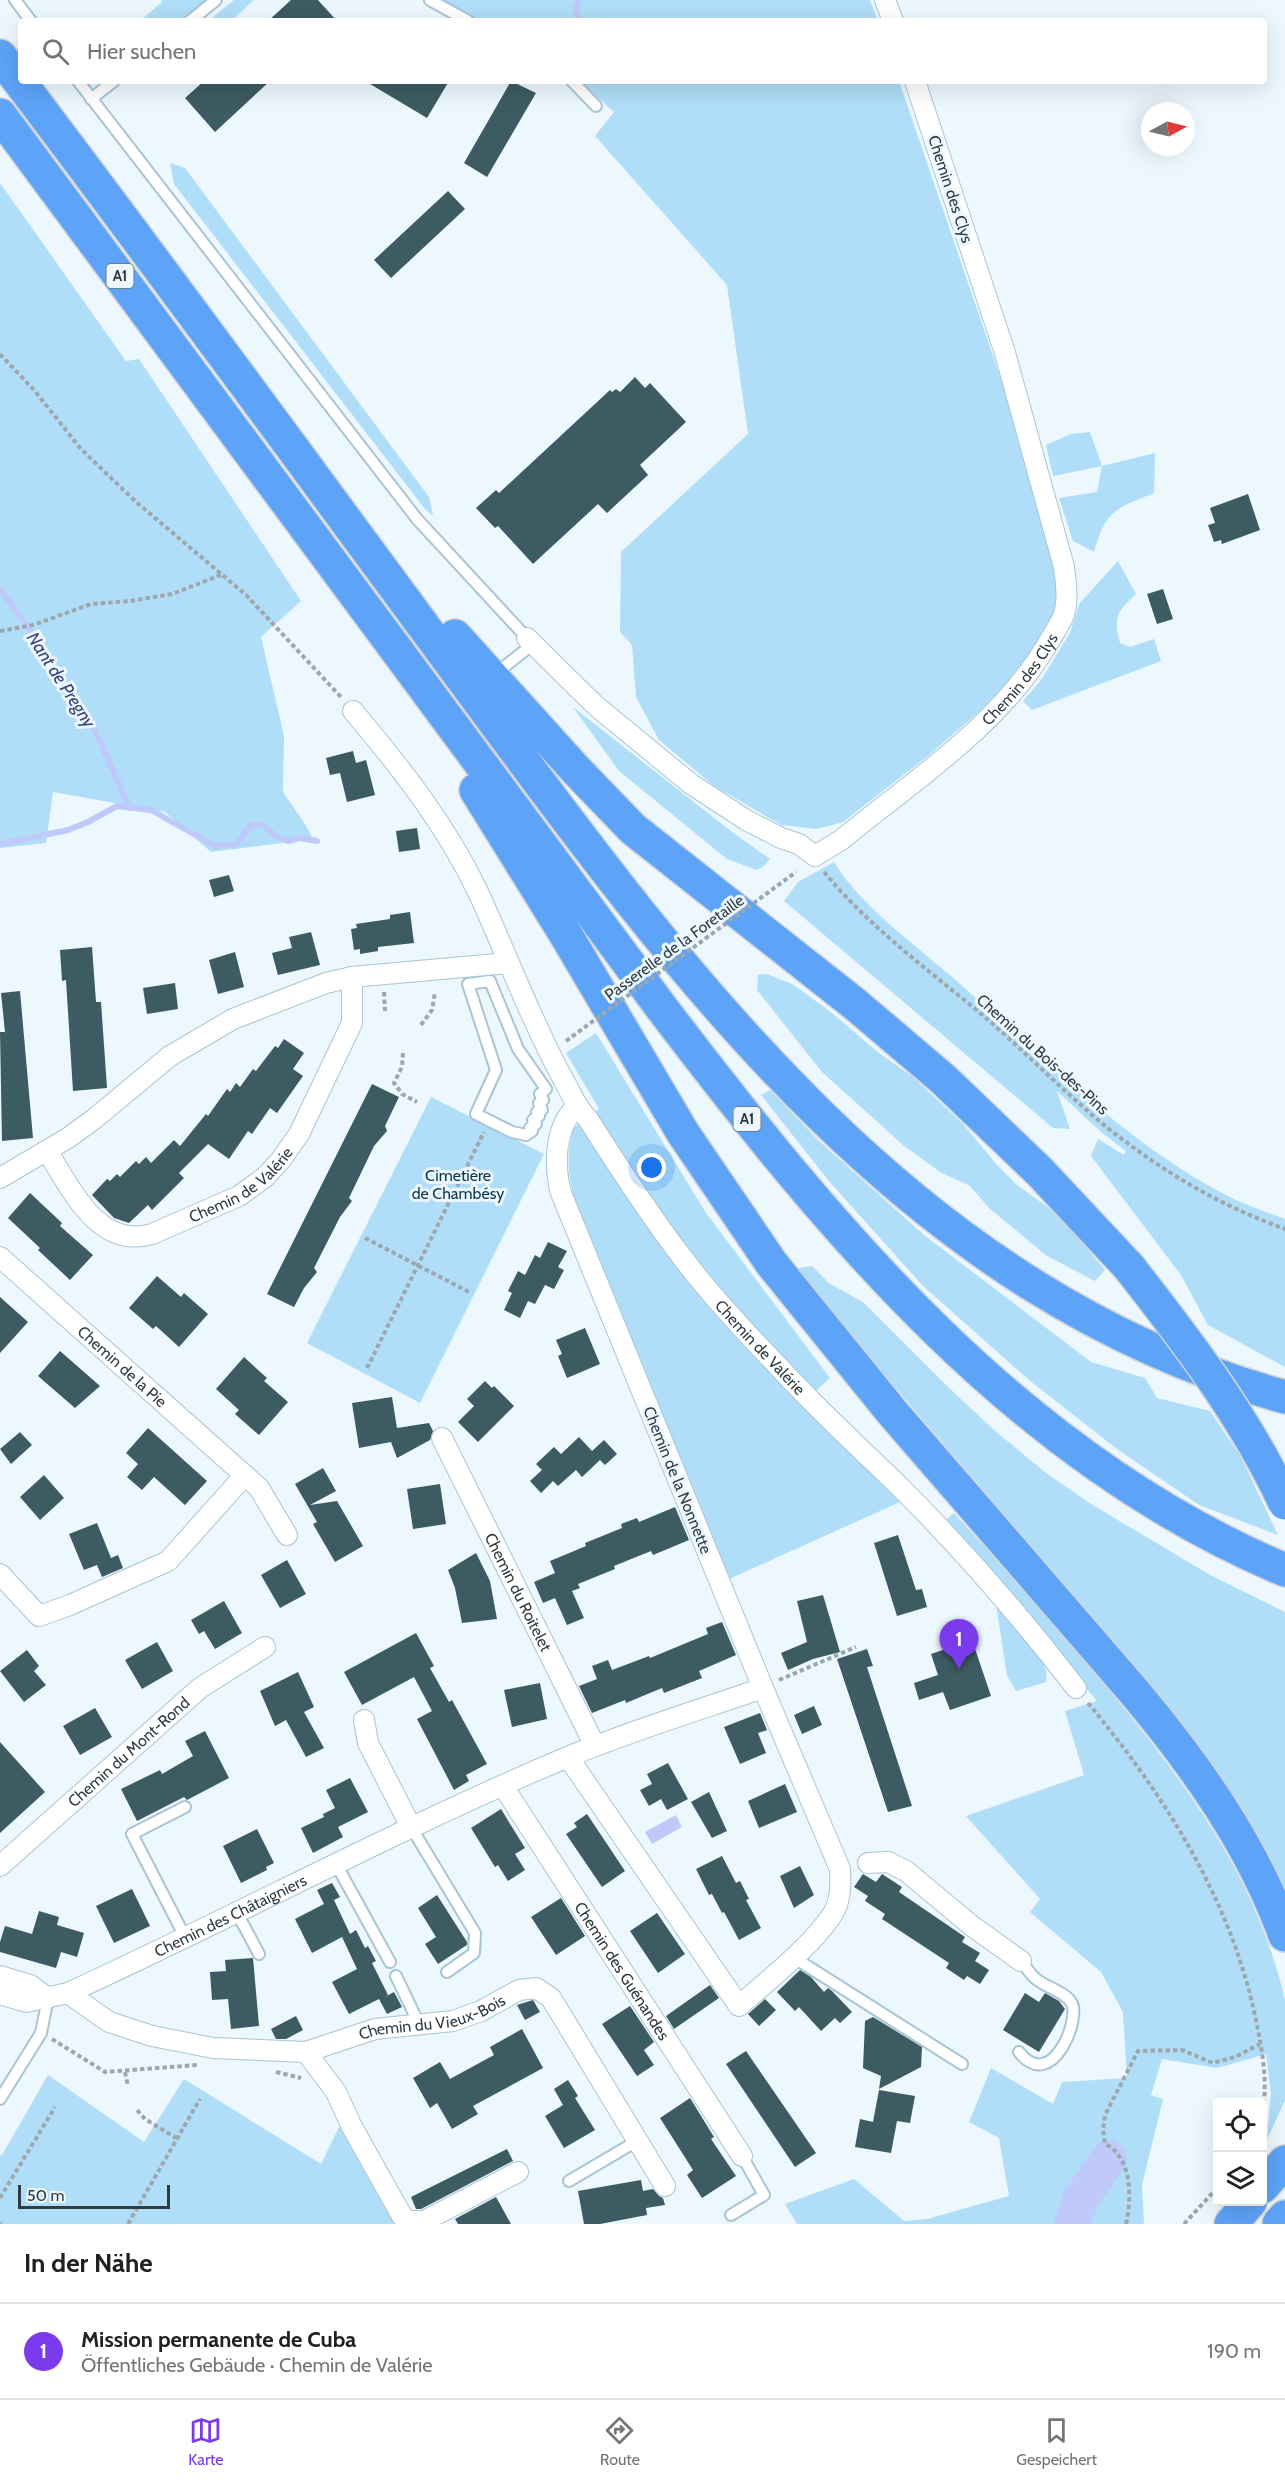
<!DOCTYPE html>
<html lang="de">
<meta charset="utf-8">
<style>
body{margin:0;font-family:Cabin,sans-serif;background:#f2f2f2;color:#202124}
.controls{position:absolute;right:18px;bottom:18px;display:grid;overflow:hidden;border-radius:6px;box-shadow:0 6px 24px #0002}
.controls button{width:54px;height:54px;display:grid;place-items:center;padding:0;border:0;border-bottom:2px solid #e0e0e0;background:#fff;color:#202124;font:30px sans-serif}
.compass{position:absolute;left:1141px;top:102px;width:54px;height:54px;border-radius:50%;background:#fff;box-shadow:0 6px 24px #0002;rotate:83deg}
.scale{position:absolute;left:18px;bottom:15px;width:152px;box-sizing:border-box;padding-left:6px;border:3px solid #313c42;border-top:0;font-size:16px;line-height:21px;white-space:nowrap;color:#313c42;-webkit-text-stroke:4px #ecf7fe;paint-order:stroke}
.you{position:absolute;left:652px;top:1168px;width:21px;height:21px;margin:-15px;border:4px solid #fff;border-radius:50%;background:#1a73e8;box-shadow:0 0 0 9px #1a73e833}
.badge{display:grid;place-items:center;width:39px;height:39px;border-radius:50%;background:#7c3aed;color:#fff;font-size:20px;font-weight:700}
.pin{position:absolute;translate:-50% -50px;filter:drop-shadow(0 2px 3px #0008)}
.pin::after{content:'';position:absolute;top:32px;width:21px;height:18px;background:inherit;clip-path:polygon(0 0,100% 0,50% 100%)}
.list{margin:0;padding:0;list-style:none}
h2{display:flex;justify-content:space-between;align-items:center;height:78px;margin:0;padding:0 24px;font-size:26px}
h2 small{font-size:20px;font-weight:400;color:#757577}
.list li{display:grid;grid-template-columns:39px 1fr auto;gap:18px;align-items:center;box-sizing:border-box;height:96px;padding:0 24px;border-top:2px solid #e0e0e0}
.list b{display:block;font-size:22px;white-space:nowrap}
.list p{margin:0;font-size:20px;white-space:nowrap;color:#757577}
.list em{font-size:20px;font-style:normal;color:#757577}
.icon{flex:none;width:33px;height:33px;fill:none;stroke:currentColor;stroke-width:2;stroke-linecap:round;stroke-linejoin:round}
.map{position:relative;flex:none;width:1285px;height:2224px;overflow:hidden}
.search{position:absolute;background:#fff;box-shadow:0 6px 24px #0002;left:18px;right:18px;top:18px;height:66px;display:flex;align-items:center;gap:15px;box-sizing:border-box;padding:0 21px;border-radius:6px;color:#757577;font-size:22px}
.sheet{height:174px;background:#fff}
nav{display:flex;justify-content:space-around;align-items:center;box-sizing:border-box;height:84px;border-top:2px solid #e0e0e0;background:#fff;font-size:16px;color:#757577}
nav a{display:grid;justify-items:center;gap:3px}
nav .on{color:#7c3aed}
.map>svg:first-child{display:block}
.green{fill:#b0def8}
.water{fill:#bfcafa}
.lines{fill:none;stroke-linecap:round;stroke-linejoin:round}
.stream{stroke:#bfcafa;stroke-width:6}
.river{stroke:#bfcafa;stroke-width:36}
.building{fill:#3d5b62}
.service-casing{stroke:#a9c5d5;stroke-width:14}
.minor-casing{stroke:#a9c5d5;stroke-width:22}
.motorway-casing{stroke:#d2d4d5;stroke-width:36}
.path{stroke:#9ca7ae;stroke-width:4;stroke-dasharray:4.5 3;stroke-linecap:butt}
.service{stroke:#fff;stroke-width:10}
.minor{stroke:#fff;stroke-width:20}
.motorway{stroke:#5da3f8;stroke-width:33}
.motorway-bridge-casing{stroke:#d2d4d5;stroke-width:36;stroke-linecap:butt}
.path-bridge{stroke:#9ca7ae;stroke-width:4;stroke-dasharray:4.5 3;stroke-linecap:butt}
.motorway-bridge{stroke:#5da3f8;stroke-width:33}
.labels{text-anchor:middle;stroke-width:6;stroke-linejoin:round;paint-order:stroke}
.shield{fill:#ecf7fe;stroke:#69747a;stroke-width:1.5}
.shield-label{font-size:15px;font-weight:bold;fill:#313c42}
.street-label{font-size:16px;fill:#313c42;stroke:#ecf7fe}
.park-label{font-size:16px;fill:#0b374c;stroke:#ecf7fe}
.water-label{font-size:18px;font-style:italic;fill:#3a417c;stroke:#ecf7fe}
</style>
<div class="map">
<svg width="1285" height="2224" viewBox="0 0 1285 2224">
<rect width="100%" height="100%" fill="#ecf7fe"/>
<path class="green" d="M161,0H206L180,21H140L162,2Z
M234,0H254L231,21H208Z
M437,0H870L878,21H475Z
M580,81H899L1017,426L1057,583L1055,609L1050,623L1031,651L995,698L929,755L843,822L817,829L781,825L714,786L659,740L636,697L632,645L620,632L621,552L748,434L727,285L595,136L614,112Z
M170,163L185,168L429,497L433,516L425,509L174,184Z
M0,183L126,361L139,359L301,601L261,637L284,736L283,792L305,824L313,839L211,852L165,812L53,792L46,843L0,848Z
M1090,432L1102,466L1155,453L1154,493C1115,509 1106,510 1094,552L1073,541L1059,498L1097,492L1102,466L1053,476L1046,445L1071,434Z
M1118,561L1136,594C1117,611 1113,618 1120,643L1130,647L1154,639L1161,661L1032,710L1023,701L1041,680L1070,633L1079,604Z
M573,707L732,832L770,859L764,866L757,870L727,859L619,771Z
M834,862C859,904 914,944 951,976C1035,1050 1123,1141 1222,1193C1242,1204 1263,1211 1285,1219V1367L1208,1325L1181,1275L1091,1156L1098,1139L1124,1155L1126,1151L1101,1132L1057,1091L1070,1129L1053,1128L784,901L798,882Z
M767,974L794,985L832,1013L879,1053L913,1077L963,1124L997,1165L1017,1185L1060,1216L1105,1270L1095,1281L1047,1256L990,1209L970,1186L940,1172L903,1145L822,1072L757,990L758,975Z
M596,1033L706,1213L830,1378L801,1404L900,1502L727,1580L574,1198C567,1171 567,1154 573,1128L599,1109L566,1053Z
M770,1090L819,1141L924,1235L1091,1362L1145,1378L1157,1398L1210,1411L1241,1457L1278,1535L1199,1505L1117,1449L1029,1380L923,1286L828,1180L761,1095Z
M431,1097L544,1154L420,1403L307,1343Z
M812,1266L830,1284L863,1302L947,1386L994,1430L1046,1473L1091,1504L1210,1575L1285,1612V1893C1258,1826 1213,1768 1171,1710L794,1269Z
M954,1513C1013,1578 1072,1643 1127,1712C1198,1800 1259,1888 1285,2000V2101L1267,2139L1271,2094L1266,2054L1217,2068L1162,2059L1151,2095L1163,2099L1142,2185L1144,2224H797L785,2204L854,2179L904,2221L927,2219L1009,2196L999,2138L969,2122L991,2068L1053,2104L1062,2082L1127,2078L1123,2012L1101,1972L1030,1912L1040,1899L966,1816L1084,1775L1065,1711L1097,1701L946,1520Z
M996,1604C1011,1622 1052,1657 1046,1682L1016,1691L1007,1676Z
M48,2075L144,2142L184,2079L321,2164L341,2123L396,2224H0V2155H2Z"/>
<path class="water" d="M676,1815L682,1827L652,1844L645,1832Z"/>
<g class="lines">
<path class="stream" d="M578,0L576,11L579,21
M0,589L25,623L90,720L130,808
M0,844L68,830L88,822L117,806L151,810L215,846L237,844L250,825H263L275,835L288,841L300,838L317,841"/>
<path class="river" d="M1072,2224L1081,2199L1109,2158"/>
</g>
<path class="building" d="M291,0H318L337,21H268Z
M204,81H270L215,132L185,98Z
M365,81H449L427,118Z
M511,81L536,93L487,177L464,163Z
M448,191L465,209L391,278L374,260Z
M635,377L645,388L650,383L686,422L640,465L648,475L607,513L598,504L533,564L498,526L495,528L476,508L496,490L499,493L610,390L612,392L616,389L620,392Z
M1248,494L1260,530L1222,544L1221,540L1214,542L1208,525L1215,523L1210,508Z
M1163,589L1173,619L1157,624L1147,594Z
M353,751L356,763L366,760L375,795L347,802L340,773L330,775L326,758Z
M417,828L420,849L399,852L396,831Z
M229,875L234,891L214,897L209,880Z
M410,912L414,943L378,947V951L360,954V949L354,950L351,929L357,928L356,924L390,919V915Z
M311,932L320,965L278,975L272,953L292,948L289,937Z
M92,947L96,1002H101L107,1088L73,1091L66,980L62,981L60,950Z
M235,952L244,987L218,994L209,960Z
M175,983L178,1009L147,1014L143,988Z
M20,991L33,1138L2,1141L0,1032H5L1,993Z
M284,1039L304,1053L293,1069L303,1076L277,1113L270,1108L252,1134L248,1131L229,1159L208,1144L179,1173L184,1178L152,1210L148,1205L129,1223L114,1218L92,1195L107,1179L110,1181L117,1174L120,1177L136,1161L139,1164L146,1157L151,1163L174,1140L180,1146L206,1114L208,1116L227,1089L230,1092L236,1083L240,1087L253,1069L256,1071L275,1046L278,1048Z
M372,1084L399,1097L385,1126L387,1131L374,1146L349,1198L352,1201L340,1217L314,1268L317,1272L304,1288L294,1307L267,1294Z
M30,1193L62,1223L60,1226L93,1255L70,1280L38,1250L40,1248L8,1218Z
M548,1242L567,1251L558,1267L564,1270L554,1289L545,1285L535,1304L528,1301L520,1318L504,1310L512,1293L508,1291L518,1271L525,1275L535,1255L540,1258Z
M157,1276L181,1297L184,1293L208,1314L179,1347L156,1326L153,1329L129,1308Z
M0,1297L28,1322L0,1353Z
M585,1328L600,1364L567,1378L558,1356L562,1354L556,1340Z
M60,1351L100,1386L75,1408L38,1376Z
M244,1357L267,1378L264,1381L288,1402L259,1435L235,1414L239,1410L216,1389Z
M485,1381L492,1388L494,1386L514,1406L478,1442L458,1422L474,1406L467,1399Z
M392,1397L397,1428L429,1423L433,1431L430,1440L397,1458L391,1442L359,1448L352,1403Z
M148,1428L207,1481L185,1505L154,1477L142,1490L127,1477L138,1464L126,1453Z
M20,1432L32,1445L11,1464L0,1449Z
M579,1437L592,1451L604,1440L617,1454L605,1465L600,1460L582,1477L576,1470L558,1486L553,1481L541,1493L530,1481L542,1470L536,1464L554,1447L561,1454Z
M323,1468L336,1491L310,1505L337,1501L363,1546L335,1562L313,1524L317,1522L295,1484Z
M44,1475L64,1498L40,1520L20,1497Z
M440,1484L446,1524L413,1529L407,1489Z
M675,1507L689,1540L653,1555L651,1551L614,1566L615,1569L578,1584L580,1588L572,1591L584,1618L567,1625L555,1598L543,1603L534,1582L555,1573L550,1561L586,1546L585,1543L622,1528L621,1524L637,1518L639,1522Z
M97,1523L111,1558L118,1555L123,1568L102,1577L97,1565L84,1570L69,1534Z
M898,1535L916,1590L922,1589L927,1607L897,1616L874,1543Z
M476,1553L490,1581L497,1619L462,1623L455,1588L448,1570Z
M287,1560L306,1594L280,1608L261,1575Z
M823,1595L840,1652L813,1659L788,1670L781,1653L807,1642L797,1601Z
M224,1601L242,1633L215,1649L204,1631L199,1634L191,1620Z
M722,1622L736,1655L699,1671L702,1678L664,1693L662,1688L626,1703L625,1700L592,1713L579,1686L597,1679L592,1666L608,1660L612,1670L649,1656L650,1658L708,1634L706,1628Z
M416,1633L434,1666L430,1668L449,1702L452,1700L487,1764L466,1775L469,1781L454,1790L417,1719L432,1711L414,1677L362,1705L344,1672Z
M972,1640L991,1696L950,1710L943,1692L919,1700L914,1683L938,1675L931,1654Z
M157,1642L173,1671L142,1689L125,1660Z
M867,1649L873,1666L867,1667L912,1806L888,1812L837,1659Z
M27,1650L39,1666L34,1671L46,1685L24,1702L0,1671Z
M298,1672L314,1707L304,1712L324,1748L306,1757L286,1720L275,1726L260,1691Z
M540,1683L547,1719L512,1727L504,1690Z
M814,1706L822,1725L802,1734L794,1715Z
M95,1708L112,1737L80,1755L63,1726Z
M760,1713L767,1730L758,1733L766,1753L740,1764L724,1727Z
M205,1731L229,1778L187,1800L184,1797L137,1821L121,1789L160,1770L162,1774L193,1756L185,1741Z
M0,1742L45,1792L0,1833Z
M668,1763L688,1799L667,1810L661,1799L649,1806L640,1790L652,1784L647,1774Z
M350,1778L368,1812L338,1827L343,1837L313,1853L301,1828L324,1817L323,1814L335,1808L326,1790Z
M785,1784L797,1812L759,1828L748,1801Z
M709,1792L727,1831L712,1838L691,1802Z
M501,1809L525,1848L515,1854L525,1870L508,1881L498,1865L495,1867L471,1828Z
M587,1814L625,1871L602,1887L566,1834L577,1827L574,1823Z
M257,1829L274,1863L266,1867L267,1870L241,1883L223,1846Z
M722,1856L736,1883L740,1881L749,1899L746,1900L761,1928L739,1940L724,1912L722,1913L712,1894L709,1895L696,1869Z
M800,1866L814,1895L794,1908L780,1876Z
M863,1874L876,1882L882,1874L902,1887L899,1892L965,1937L962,1942L980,1953L975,1961L989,1970L980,1984L967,1976L964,1980L946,1968L949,1963L882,1919L885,1914L865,1901L868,1896L854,1887Z
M332,1883L340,1897L334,1900L350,1934L356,1930L365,1948L368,1946L376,1961L372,1963L388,1995L383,1998L394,1992L402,2007L387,2014L379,1999L349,2014L332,1982L357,1969L342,1937L312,1953L295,1919L324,1904L317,1890Z
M132,1889L150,1926L114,1943L96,1906Z
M437,1895L467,1942V1945L438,1964L425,1944L436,1937L418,1908Z
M561,1898L585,1936L556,1955L531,1917Z
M39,1911L59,1917L57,1925L84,1933L77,1957L61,1952L56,1968L0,1952V1942L5,1926L32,1934Z
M657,1913L685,1954L658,1973L630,1931Z
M253,1958L259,2026L231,2029L228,1999L212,2000L210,1972L226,1971L225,1960Z
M800,1970L811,1977L824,1992L828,1988L832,1991L852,2012L840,2023L835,2018L821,2031L799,2007L795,2011L777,1992Z
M710,1985L719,1998L674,2029L666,2016Z
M1025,1993L1039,2002L1045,1993L1059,2001L1065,2009L1039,2052L1003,2030Z
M765,1999L776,2010L759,2026L748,2014Z
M533,2000L540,2012L525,2020L517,2005Z
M630,2006L654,2042L644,2050L654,2065L637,2076L602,2024Z
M296,2016L303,2030L286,2039H276L271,2029Z
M873,2017L922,2047L921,2067L879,2089L881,2076L863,2068L865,2021Z
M522,2029L543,2068L473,2106L478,2114L452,2129L437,2103L430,2108L413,2078L440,2062L450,2079L494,2055L490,2047Z
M746,2051L816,2153L795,2167L726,2064Z
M568,2080L578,2096L575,2098L595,2130L564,2148L545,2116L563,2105L554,2089Z
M879,2090L915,2096L910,2123L897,2121L891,2153L855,2147L860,2119L873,2122Z
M690,2098L714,2137L711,2139L736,2176L702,2198L687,2175L693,2170L660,2118Z
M507,2149L513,2161L421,2209H416L411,2197Z
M641,2180L643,2191L653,2189L659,2196L663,2198L665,2205L646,2208L647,2215L600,2224H584L578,2191Z
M496,2197L511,2224H458L455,2219Z"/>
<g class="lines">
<g class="service-casing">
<path id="service" d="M15,0L31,21
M430,0L468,21
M190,21L216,0
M78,81L417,519L527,638
M572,81L596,106
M91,99L114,81
M494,675L533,644
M490,981L518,1049L546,1089L540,1094L543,1100L539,1103L542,1110L537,1112L539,1116L533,1120L536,1124L530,1128L532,1131L526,1135L512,1132L476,1114L496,1070L468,984Z
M185,1807L132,1834L185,1937
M411,1827L475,1933L474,1953L447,1972
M336,1864L390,1962
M237,1913L259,1954
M793,1957L962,2064
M396,1976L419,2024
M1019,2052C1052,2094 1082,2017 1071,2002C1064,1991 1045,1987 1036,1979C1030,1974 1026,1967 1021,1961
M0,2099L41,2033L48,1998
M569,2181L637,2141
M731,2215L764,2195L742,2156"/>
</g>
<g class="minor-casing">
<g id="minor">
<path d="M885,0L893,21"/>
<path id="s1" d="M527,638L596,706L691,784L746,820L781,838L799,844L815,856L841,840C913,781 999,726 1047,645C1052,636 1059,626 1063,617C1069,601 1066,583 1064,567L1005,353L915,81"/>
<path id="s2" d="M353,711C401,768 447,826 479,894C507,955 530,1018 562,1077C571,1092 575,1106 588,1119C619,1168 650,1216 685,1261C713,1298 746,1333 778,1366C817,1409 859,1447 900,1487C963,1550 1022,1618 1076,1688"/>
<path id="s3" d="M47,1151C71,1188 98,1250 152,1234L239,1196L265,1177L280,1161L299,1134L352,1023V977"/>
<path d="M0,1178L68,1138L94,1119L170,1056L233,1019L326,983L352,977L508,963"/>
<path id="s4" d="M0,1257L259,1488L287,1535"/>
<path id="s5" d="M442,1438L595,1746"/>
<path d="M0,1574L39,1616L70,1605L168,1561L245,1475"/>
<path d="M364,1720L368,1743L411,1827"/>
<path d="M568,1757L739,2006C767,1981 809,1948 830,1918C841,1904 841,1885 840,1869L763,1688L561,1193C554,1166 554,1128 576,1107"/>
<path id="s6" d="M503,1786L742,2156"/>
<path d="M868,1863L888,1862L906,1871L972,1926L1021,1961"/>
<path id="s7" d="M0,1866L200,1688L265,1647"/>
<path d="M0,1976L30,1985L48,1998"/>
<path id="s8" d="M68,1993L109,2022L152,2036L213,2048L306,2052L375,2029L453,2021L481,2011L519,1990L536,1988L551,1998L665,2186"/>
<path id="s9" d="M0,1994L26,2002L68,1993C236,1916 399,1828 570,1756C633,1730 699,1710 763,1688"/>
<path d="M306,2052L336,2092L352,2127L402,2216L408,2221H424L518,2172"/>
</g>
</g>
<g class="motorway-casing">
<path id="motorway" d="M0,56C144,245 284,437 425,628C656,939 890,1288 1285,1397
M0,115L661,1007C832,1232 1018,1458 1285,1570
M455,636L576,770L633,829L856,1005L943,1079L1040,1172L1129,1267
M476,790L566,935L683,1133L772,1264L892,1412L1136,1694C1197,1767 1252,1845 1285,1935
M1262,2187L1285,2162
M1231,2224L1250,2202
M1279,2224L1285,2217"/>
</g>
<path class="path" d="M0,354L34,390L81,449L135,501L246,595L341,697
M0,631L33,625L91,604L131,601L172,594L221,575
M824,872C870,928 930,971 986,1018C1026,1053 1063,1091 1104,1125C1160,1170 1218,1205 1285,1229
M384,992L385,1011
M421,1025L432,1010L435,992
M403,1053L402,1067L394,1083L402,1094L417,1102
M365,1238L469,1292
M367,1368L484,1132
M779,1680L856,1647
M1088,1703C1166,1797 1233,1903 1257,2025C1263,2055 1268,2085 1262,2115
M52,2039L105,2072L197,2065
M125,2072L128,2086
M276,2072L301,2078
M137,2110L145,2119L176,2138
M0,2198L55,2107
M0,2223L1,2224
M128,2224L200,2099
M1126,2224C1132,2197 1132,2157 1105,2144L1103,2130L1105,2115L1138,2051L1182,2050L1213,2063L1235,2057L1260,2044
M1184,2224L1218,2187"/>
<use href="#service" class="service"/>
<use href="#minor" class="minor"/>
<use href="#motorway" class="motorway"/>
<g class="motorway-bridge-casing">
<path id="motorway-bridge" d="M1129,1267C1187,1341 1245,1417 1285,1503"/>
</g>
<path class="path-bridge" d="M566,1041L796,872"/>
<use href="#motorway-bridge" class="motorway-bridge"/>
</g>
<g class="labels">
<g class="shield">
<rect x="106.5" y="264" width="27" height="24" rx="4.5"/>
<rect x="733.5" y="1107" width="27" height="24" rx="4.5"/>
</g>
<g class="shield-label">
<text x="120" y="281">A1</text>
<text x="747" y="1124">A1</text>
</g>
<g class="street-label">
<text transform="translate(951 189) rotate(72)" y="6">Chemin des Clys</text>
<text dy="6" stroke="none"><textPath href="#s1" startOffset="636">Chemin des Clys</textPath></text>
<text transform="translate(674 947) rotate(-36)" y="6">Passerelle de la Foretaille</text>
<text transform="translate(1043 1054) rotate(42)" y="6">Chemin du Bois-des-Pins</text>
<text dy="6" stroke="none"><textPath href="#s3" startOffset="248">Chemin de Valérie</textPath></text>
<text dy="6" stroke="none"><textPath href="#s2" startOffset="760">Chemin de Valérie</textPath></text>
<text dy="6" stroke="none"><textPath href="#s4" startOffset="164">Chemin de la Pie</textPath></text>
<text transform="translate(678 1480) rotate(68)" y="6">Chemin de la Nonnette</text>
<text dy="6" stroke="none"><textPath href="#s5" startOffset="172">Chemin du Roitelet</textPath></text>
<text dy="6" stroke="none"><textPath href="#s7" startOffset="172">Chemin du Mont-Rond</textPath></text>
<text dy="6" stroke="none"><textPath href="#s9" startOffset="250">Chemin des Châtaigniers</textPath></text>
<text dy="6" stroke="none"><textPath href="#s6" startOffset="220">Chemin des Guénandes</textPath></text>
<text dy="6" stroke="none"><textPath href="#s8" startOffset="382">Chemin du Vieux-Bois</textPath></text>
</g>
<g class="park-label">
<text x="458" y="1181">Cimetière<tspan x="458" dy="18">de Chambésy</tspan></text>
</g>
<g class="water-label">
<text transform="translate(61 680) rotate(57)" y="6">Nant de Pregny</text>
</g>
</g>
</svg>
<div class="controls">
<button><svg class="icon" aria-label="locate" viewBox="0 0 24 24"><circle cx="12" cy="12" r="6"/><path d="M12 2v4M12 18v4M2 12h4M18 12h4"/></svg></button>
<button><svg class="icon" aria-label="layers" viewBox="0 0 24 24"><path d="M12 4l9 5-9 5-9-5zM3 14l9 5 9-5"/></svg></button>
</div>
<svg class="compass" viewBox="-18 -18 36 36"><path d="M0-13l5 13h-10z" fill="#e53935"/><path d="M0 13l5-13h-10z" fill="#757577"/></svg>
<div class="scale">50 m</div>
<div class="you"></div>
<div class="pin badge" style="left:959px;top:1669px">1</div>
<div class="search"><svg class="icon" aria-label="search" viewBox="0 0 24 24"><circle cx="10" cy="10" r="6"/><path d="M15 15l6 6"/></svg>Hier suchen</div>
</div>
<section class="sheet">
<h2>In der Nähe<small></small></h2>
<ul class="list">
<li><span class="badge">1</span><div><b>Mission permanente de Cuba</b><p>Öffentliches Gebäude · Chemin de Valérie</p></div><em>190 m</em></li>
</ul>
</section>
<nav>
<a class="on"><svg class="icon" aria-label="map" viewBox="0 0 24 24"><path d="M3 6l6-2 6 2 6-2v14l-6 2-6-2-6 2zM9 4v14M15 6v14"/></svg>Karte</a>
<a><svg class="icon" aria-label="directions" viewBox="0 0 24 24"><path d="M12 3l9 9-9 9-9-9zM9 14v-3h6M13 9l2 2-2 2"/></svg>Route</a>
<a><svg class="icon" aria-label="saved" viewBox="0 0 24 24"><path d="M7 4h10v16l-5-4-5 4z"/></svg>Gespeichert</a>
</nav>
